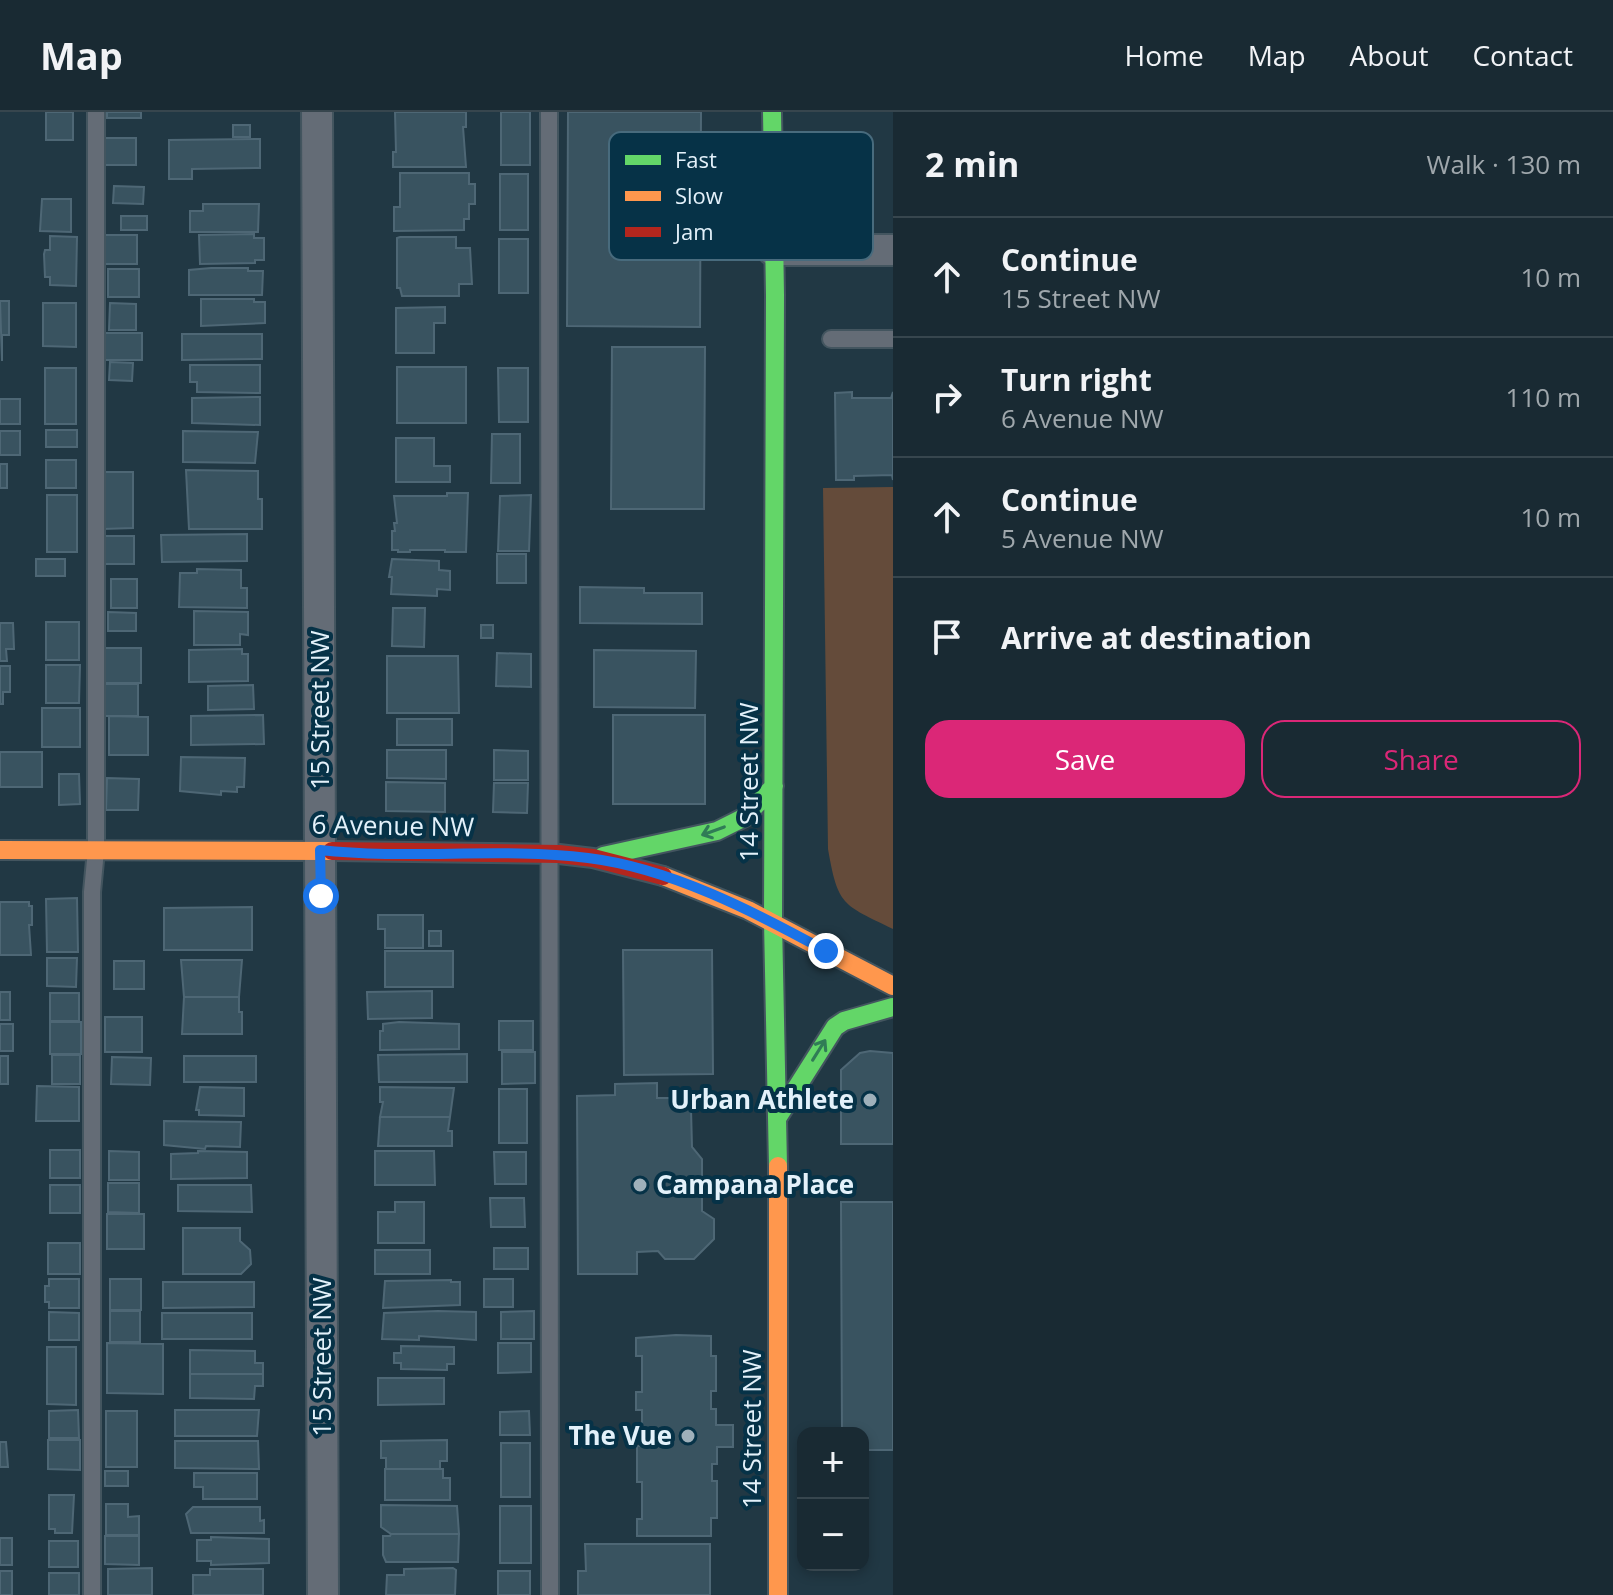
<!DOCTYPE html>
<meta charset="utf-8">
<style>
body{margin:0;font-family:"Open Sans",sans-serif;background:#22323b;color:#f1f3f6}
.controls{position:absolute;right:24px;bottom:24px;display:grid;overflow:hidden;border-radius:16px;box-shadow:0 4px 12px #0003}
.controls button{width:72px;height:72px;display:grid;place-items:center;padding:0;border:0;border-bottom:2px solid #37464e;background:#192a33;color:#f1f3f6;font:40px sans-serif}
.stop{position:absolute;width:24px;height:24px;margin:-18px;border:6px solid #1a73e8;border-radius:50%;background:#fff}
.stop.end{background:#1a73e8;border-color:#fff;box-shadow:0 2px 8px #0008}
.list{margin:0;padding:0;list-style:none}
h2{display:flex;justify-content:space-between;align-items:center;height:104px;margin:0;padding:0 32px;font-size:34px}
h2 small{font-size:26px;font-weight:400;color:#9fa7ac}
.list li{display:grid;grid-template-columns:52px 1fr auto;gap:24px;align-items:center;box-sizing:border-box;height:120px;padding:0 32px;border-top:2px solid #37464e}
.list b{display:block;font-size:30px;white-space:nowrap}
.list p{margin:0;font-size:26px;white-space:nowrap;color:#9fa7ac}
.list em{font-size:26px;font-style:normal;color:#9fa7ac}
.actions{display:flex;gap:16px;padding:24px 32px}
.actions a{flex:1;padding:18px 0;border:2px solid #db2777;border-radius:24px;text-align:center;font-size:28px;color:#db2777}
.actions .main{background:#db2777;color:#fff}
.icon{flex:none;width:44px;height:44px;fill:none;stroke:currentColor;stroke-width:2;stroke-linecap:round;stroke-linejoin:round}
.map{position:relative;flex:none;width:893px;height:1483px;overflow:hidden}
header{display:flex;align-items:center;gap:48px;box-sizing:border-box;height:112px;padding:0 40px;background:#192a33;border-bottom:2px solid #37464e}
header strong{font-size:38px}
nav{display:flex;gap:44px;margin-inline-start:auto;font-size:28px}
main{display:flex}
aside{flex:1;background:#192a33}
.map>svg:first-child{display:block}
.green{fill:#644b3a}
.building{fill:#395360;stroke:#4e6775;stroke-width:2}
.lines{fill:none;stroke-linecap:round;stroke-linejoin:round}
.lane-casing{stroke:#43555f;stroke-width:20}
.street-casing{stroke:#43555f;stroke-width:34}
.fast-casing{stroke:#43555f;stroke-width:22}
.slow-casing{stroke:#43555f;stroke-width:22}
.jam-casing{stroke:#43555f;stroke-width:22}
.lane{stroke:#646c76;stroke-width:16}
.street{stroke:#646c76;stroke-width:30}
.fast{stroke:#63d668;stroke-width:18}
.slow{stroke:#ff974d;stroke-width:18}
.jam{stroke:#b3261e;stroke-width:18}
.oneway{stroke:#307c56}
.route{stroke:#1a73e8;stroke-width:10}
.poi-dot{fill:#9fb0ba;stroke:#063247;stroke-width:3}
.labels{text-anchor:middle;stroke-width:8;stroke-linejoin:round;paint-order:stroke}
.street-label{font-size:26px;fill:#e3f1fa;stroke:#063247}
.poi-label{font-size:26px;font-weight:bold;fill:#e3f1fa;stroke:#063247;text-anchor:end}
.key{fill:#063247;stroke:#486b7d;stroke-width:2}
.key-label{font-size:22px;fill:#e3f1fa}
</style>
<header>
<strong>Map</strong>
<nav><a>Home</a><a>Map</a><a>About</a><a>Contact</a></nav>
</header>
<main>
<div class="map">
<svg width="893" height="1483" viewBox="0 0 893 1483">
<rect width="100%" height="100%" fill="#213844"/>
<path class="green" d="M893,375V817C842,792 838,794 828,737L823,376Z"/>
<path class="building" d="M46,0H73V28H46Z
M107,0H141V6H107Z
M395,0H466V15H463L466,55H393V40H396Z
M501,0H530V53H501Z
M568,0H701L700,215L567,214Z
M233,13H250V25H233Z
M104,26H136V53H104Z
M260,27V56L192,57V67H169V28Z
M400,61H469V72H475V92H469V107H464V118L394,119V95H400Z
M500,62H528V118H500Z
M114,74L144,75L143,92L113,91Z
M42,87H71V120L40,119Z
M203,92H259L258,120H190V99H203Z
M121,104H147V118H121Z
M254,122V126H264V148H255V151L200,152L199,123Z
M105,123H137V152H105Z
M50,124L77,125L76,174L50,173V165H45L44,142L45,138H50Z
M400,125H456V136H470L472,172H459V184H402L400,176H397V126Z
M499,127H528V181H499Z
M211,156H248V159H263L262,183H189V158Z
M108,157H139V185H108Z
M201,187H254V190H265V211L201,214Z
M0,189H9V223H2V249Z
M43,191H76V235L43,234Z
M110,191L136,192V218H109Z
M445,195V211H434V241H396V196Z
M105,221H142V248H105Z
M182,222H262V247L182,248Z
M612,235H705L704,397H611Z
M110,250L133,251L132,269L109,268Z
M190,253H260V281L197,280V270H190Z
M397,255H466V311H397Z
M45,256H76V312H45Z
M498,256H528V310H499Z
M852,280V286H891L893,280V368L892,363L854,364V368H836L835,281Z
M260,285V313L192,311V286Z
M0,287H20V312H0Z
M46,318H77V335H46Z
M0,319H20V343H0Z
M183,319L258,320L255,351L183,350Z
M492,322H520V371H491Z
M396,326H434V354H450V370H396Z
M46,348H76V376H46Z
M0,352H7V376H0Z
M186,358L258,359V387H262V417H189Z
M103,360H133V416L103,417Z
M447,381H468L466,440H445V438H410V440H398V438H392V419H395L394,411H397L394,384H447Z
M47,383H77V440H47Z
M531,383L529,439H498L500,384Z
M247,422V449L162,450L161,423Z
M104,424H134V452H104Z
M497,442H526V471H497Z
M36,447H65V464H36Z
M392,447L439,449V458L450,459V478L437,477V484L391,482L392,465H389Z
M197,457L241,458V476H247V496L179,495L180,461H197Z
M111,467H137V496H111Z
M580,475L644,476V481H702V512L580,511Z
M393,496H425L424,535L392,534Z
M194,499L248,500V523L240,522V533H194Z
M108,500L136,501V519H108Z
M46,510H79V548H46Z
M0,511H13L14,537H6L7,549H0Z
M481,513H493V526H481Z
M104,536H141V571H104Z
M242,537V542H248V569L189,570V538Z
M594,538L696,539L695,596L594,595Z
M497,541L531,542V575L496,574Z
M387,544H458L459,601H387Z
M46,553H80L79,591H46Z
M0,554H10V580H3V592H0Z
M105,572H138V604H105Z
M253,573L254,597L208,598V574Z
M42,596H80V635H42Z
M263,603L264,632L191,633V604Z
M613,603H705V692H613Z
M109,604L148,605V643H109Z
M397,607H452V633H397Z
M387,638H446V667L387,666Z
M494,638L528,639V668H494Z
M0,640H42V675H0Z
M181,645L245,646L244,675H237V680L221,679V683L180,679Z
M59,662H79L80,692L59,693Z
M107,666L139,667L138,698H106Z
M386,670L445,671V700L386,699Z
M494,671H528L527,701L493,700Z
M77,786L78,840H47L46,787Z
M0,790H29V794H32V813H29L31,843H0Z
M252,795V838H164V796Z
M378,803H423V836H385V817H378Z
M429,819H441V834H429Z
M623,838H712L713,962L624,963Z
M385,839H453V875H385Z
M47,846H77L76,875L47,874Z
M181,848H242L239,885H184Z
M114,849H144V877H114Z
M432,879V906L368,907L367,880Z
M0,880H10V908H0Z
M50,881H79V909H50Z
M184,885H239V900H242V922H182Z
M105,905H142V940H105Z
M499,909H533V938H499Z
M50,910H81V942H50Z
M399,910L459,912V937L380,938V919H383V912Z
M0,912H13V939H0Z
M870,939L893,941V1032H841V958L860,941Z
M502,940H535V971L502,972Z
M467,942V970H379L378,943Z
M52,943H80V972H52Z
M0,944H8V972H0Z
M184,944H256V970H184Z
M112,945L151,946L150,973L111,972Z
M657,971V986H679L688,992L691,997L692,1035L702,1047V1099L714,1107V1127L694,1147H665L658,1139L637,1140V1162H578L577,984L615,983V972Z
M37,974L79,975V1009H36Z
M200,975L244,976V1004L199,1003V998H196Z
M380,975L454,976L450,1005H380L383,990H380Z
M499,977H527V1031H499Z
M380,1005H450L448,1019H452V1034H378Z
M164,1009L241,1010L240,1035L206,1034L205,1037L164,1033Z
M50,1038H80V1066H50Z
M109,1039L139,1040V1068H109Z
M198,1039L247,1040V1066L171,1067V1042L198,1041Z
M375,1039H434L435,1073H375Z
M494,1040H526V1072H495Z
M108,1071H139V1101L108,1100Z
M50,1073H80V1101H50Z
M178,1073H251L252,1100L178,1099Z
M490,1086H524L525,1115H491Z
M395,1090H424V1131H378V1100H395Z
M841,1090H893V1338H863V1321H842Z
M107,1102H144V1137H107Z
M183,1116H240V1129L250,1138L251,1152L241,1162H183Z
M48,1131H80V1162H48Z
M494,1136H528V1157H494Z
M375,1138H430V1162H375Z
M49,1167H79V1196H49V1190H45V1174H49Z
M110,1167H141V1198H110Z
M484,1167H513V1195H484Z
M451,1168V1170H460V1193L383,1196L385,1169Z
M163,1170H254V1195L163,1196Z
M110,1199H140V1230H110Z
M438,1199L476,1200V1228L419,1224V1228L382,1227L384,1201Z
M534,1199V1227H501V1200Z
M49,1200L79,1201V1228H49Z
M162,1201H252V1227H162Z
M676,1223L711,1224V1244H716V1279H711V1297H716V1313H733V1335H717V1352H712V1369H717V1406H711V1424H637V1407H642V1370H637V1334H642V1298H636V1280H642V1244H636V1226Z
M107,1231L163,1232V1282L107,1281Z
M498,1231H531V1260L498,1261Z
M401,1234L454,1235V1252H447V1258L401,1257V1251H394V1241H401Z
M47,1235H76V1293L47,1292Z
M190,1238L255,1239V1251H263V1262H190Z
M190,1262H263V1274H255L254,1287L190,1286Z
M378,1266H444V1292L378,1293Z
M78,1298L79,1326H49V1299Z
M175,1298H259L257,1324H175Z
M106,1299H137V1355H106Z
M529,1299L530,1323H500V1300Z
M48,1328H80V1358L48,1357Z
M447,1328V1349H440V1357H386V1346H381V1329Z
M175,1329H258L259,1357L175,1356Z
M0,1330H6L8,1355H0Z
M501,1331H530V1385H501Z
M385,1357H443V1366H450V1388H385Z
M105,1359H128V1374H105Z
M194,1361H257V1387H203V1375H194Z
M49,1383H74L72,1421H55V1417H49Z
M106,1392H128V1405L139,1404V1423H106Z
M381,1393L457,1394L459,1422H391L381,1415Z
M500,1394H531V1451H500Z
M193,1395H260V1409L264,1408V1421H191L186,1402Z
M391,1422H459L458,1450H386L383,1443V1424H390Z
M105,1424H139V1453L105,1452Z
M211,1425L269,1427V1451L211,1453V1449H197V1428H211Z
M0,1426H12V1453H0Z
M49,1429H78V1455H49Z
M585,1432H710V1483H578V1459H586Z
M152,1456V1483H108V1457Z
M453,1456L456,1458L455,1483H386L387,1463H404V1457Z
M210,1457H263V1483H193V1463H210Z
M0,1459H12V1483H0Z
M498,1459H530V1483H498Z
M49,1461H79V1483H49Z"/>
<g class="lines">
<g class="lane-casing">
<path id="lane" d="M549,0L550,1483
M831,227H893
M92,1483V780L96,738V0"/>
</g>
<g class="street-casing">
<path id="street" d="M317,0L323,1483
M773,138H893"/>
</g>
<g class="fast-casing">
<path id="fast" d="M772,0L775,183L773,810L778,1054
M603,744L717,719L745,705L774,674
M778,1005L835,915L844,909L893,895"/>
</g>
<g class="slow-casing">
<path id="slow" d="M0,738L332,739
M663,764L748,798L893,874
M778,1054V1483"/>
</g>
<g class="jam-casing">
<path id="jam" d="M332,739L559,742L593,746L663,764"/>
</g>
<use href="#lane" class="lane"/>
<use href="#street" class="street"/>
<use href="#fast" class="fast"/>
<use href="#slow" class="slow"/>
<use href="#jam" class="jam"/>
</g>
<defs><path id="oneway-shaft" d="M-6 0H5M1.5-3L5.5 0L1.5 3" fill="none" stroke-width="1.6" stroke-linecap="round" stroke-linejoin="round" transform="scale(2)"/></defs>
<g class="oneway">
<use href="#oneway-shaft" transform="translate(713 719) rotate(160)"/>
<use href="#oneway-shaft" transform="translate(819 938) rotate(-58)"/>
</g>
<g class="lines">
<path class="route" d="M321,784L320,738C409,748 499,735 588,746C670,756 755,800 826,839"/>
</g>
<g class="poi-dot">
<circle cx="870" cy="988" r="8"/>
<circle cx="640" cy="1073" r="8"/>
<circle cx="688" cy="1324" r="8"/>
</g>
<g class="labels">
<g class="street-label">
<text transform="translate(320 598) rotate(-90)" y="9">15 Street NW</text>
<text transform="translate(749 670) rotate(-90)" y="9">14 Street NW</text>
<text transform="translate(393 714) rotate(1)" y="9">6 Avenue NW</text>
<text transform="translate(322 1245) rotate(-90)" y="9">15 Street NW</text>
<text transform="translate(752 1317) rotate(-90)" y="9">14 Street NW</text>
</g>
<g class="poi-label">
<text x="854" y="997">Urban Athlete</text>
<text x="656" y="1082" text-anchor="start">Campana Place</text>
<text x="672" y="1333">The Vue</text>
</g>
</g>
<rect x="609" y="20" width="264" height="128" rx="12" class="key"/>
<rect x="625" y="43" width="36" height="10" fill="#63d668"/>
<rect x="625" y="79" width="36" height="10" fill="#ff974d"/>
<rect x="625" y="115" width="36" height="10" fill="#b3261e"/>
<g class="key-label">
<text x="675" y="56">Fast</text>
<text x="675" y="92">Slow</text>
<text x="675" y="128">Jam</text>
</g>
</svg>
<div class="controls">
<button>+</button>
<button>−</button>
</div>
<div class="stop" style="left:321px;top:784px"></div>
<div class="stop end" style="left:826px;top:839px"></div>
</div>
<aside>
<h2>2 min<small>Walk · 130 m</small></h2>
<ul class="list">
<li><svg class="icon" aria-label="ahead" viewBox="0 0 24 24"><path d="M12 20V5M6 11l6-6 6 6"/></svg><div><b>Continue</b><p>15 Street NW</p></div><em>10 m</em></li>
<li><svg class="icon" aria-label="right" viewBox="0 0 24 24"><path d="M7 20v-9h11M14 6l5 5-5 5"/></svg><div><b>Turn right</b><p>6 Avenue NW</p></div><em>110 m</em></li>
<li><svg class="icon" aria-label="ahead" viewBox="0 0 24 24"><path d="M12 20V5M6 11l6-6 6 6"/></svg><div><b>Continue</b><p>5 Avenue NW</p></div><em>10 m</em></li>
<li><svg class="icon" aria-label="arrive" viewBox="0 0 24 24"><path d="M6 21V4h12l-3 4 3 4H6"/></svg><div><b>Arrive at destination</b></div></li>
</ul>
<div class="actions"><a class="main">Save</a><a>Share</a></div>
</aside>
</main>
